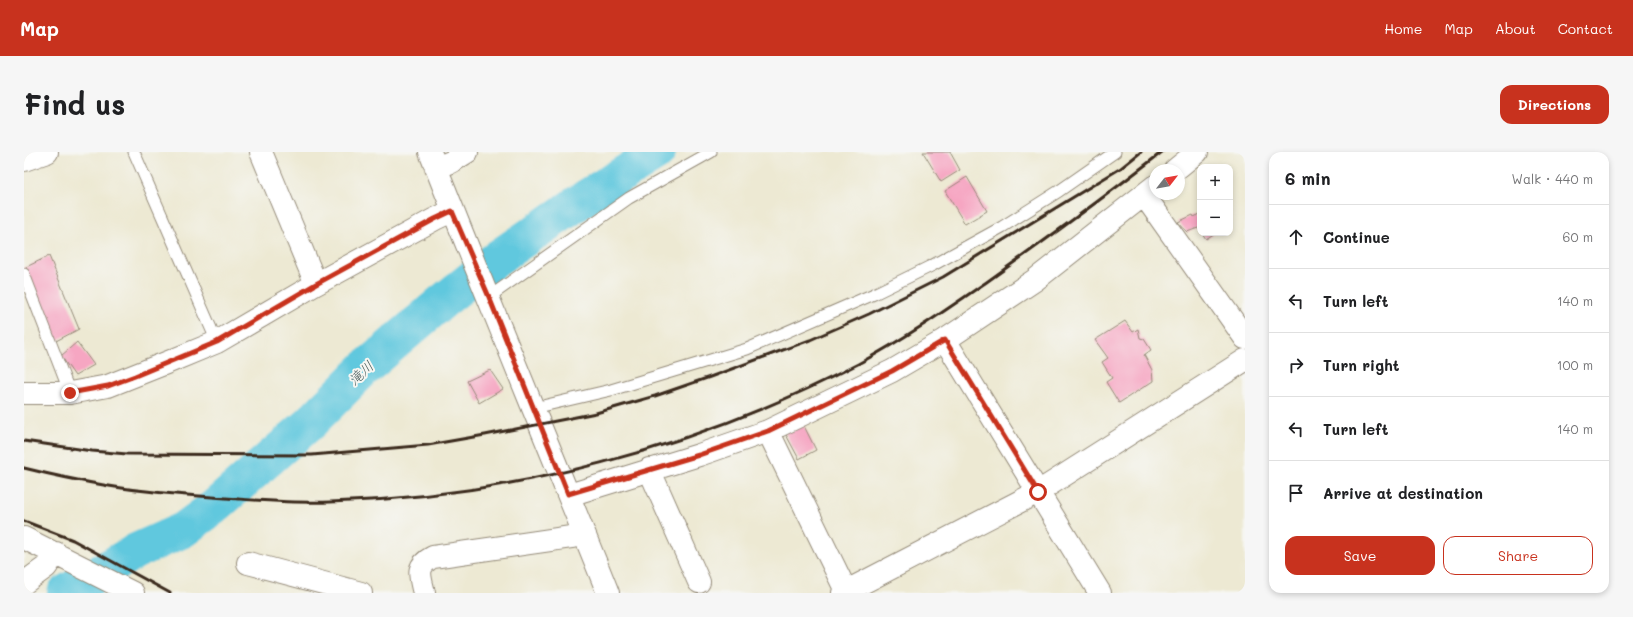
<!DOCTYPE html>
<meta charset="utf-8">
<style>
body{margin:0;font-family:Mali,"Klee One",sans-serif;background:#f6f6f6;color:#202124}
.controls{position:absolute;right:12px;top:12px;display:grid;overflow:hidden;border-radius:8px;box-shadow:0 2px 6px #0003}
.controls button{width:36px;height:36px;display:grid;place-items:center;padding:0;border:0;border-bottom:1px solid #e0e0e0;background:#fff;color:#202124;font:20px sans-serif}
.compass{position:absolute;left:1125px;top:12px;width:36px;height:36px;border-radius:50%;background:#fff;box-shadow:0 2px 6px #0003;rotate:59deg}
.stop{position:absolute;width:12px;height:12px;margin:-9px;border:3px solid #c8321e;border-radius:50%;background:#fff}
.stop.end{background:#c8321e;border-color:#fff;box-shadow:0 1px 4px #0008}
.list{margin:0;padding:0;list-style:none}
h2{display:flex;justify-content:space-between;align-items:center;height:52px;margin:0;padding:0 16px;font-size:17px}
h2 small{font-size:13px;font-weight:400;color:#757577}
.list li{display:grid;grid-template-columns:26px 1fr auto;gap:12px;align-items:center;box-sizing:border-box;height:64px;padding:0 16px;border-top:1px solid #e0e0e0}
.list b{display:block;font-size:15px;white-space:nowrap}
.list em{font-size:13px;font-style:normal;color:#757577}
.actions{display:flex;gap:8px;padding:12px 16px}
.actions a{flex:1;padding:9px 0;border:1px solid #c8321e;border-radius:12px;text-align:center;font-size:14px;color:#c8321e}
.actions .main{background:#c8321e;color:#fff}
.icon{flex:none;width:22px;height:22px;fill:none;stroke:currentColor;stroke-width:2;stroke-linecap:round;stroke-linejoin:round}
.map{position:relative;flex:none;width:1221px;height:441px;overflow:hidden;border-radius:12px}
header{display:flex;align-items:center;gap:24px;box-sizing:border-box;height:56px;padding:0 20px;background:#c8321e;color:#fff}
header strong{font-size:19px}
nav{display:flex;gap:22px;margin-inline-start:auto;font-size:14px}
.intro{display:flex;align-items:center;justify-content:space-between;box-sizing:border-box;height:96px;padding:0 24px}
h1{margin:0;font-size:28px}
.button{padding:10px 18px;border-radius:12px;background:#c8321e;color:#fff;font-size:14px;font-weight:700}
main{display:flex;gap:24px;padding:0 24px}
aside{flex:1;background:#fff;border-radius:12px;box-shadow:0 2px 6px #0003}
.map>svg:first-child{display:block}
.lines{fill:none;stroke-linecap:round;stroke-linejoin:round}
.river{stroke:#61c8de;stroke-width:36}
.building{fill:#f6a6c2}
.service-casing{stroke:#948a78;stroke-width:13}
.minor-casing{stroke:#948a78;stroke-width:24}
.tertiary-casing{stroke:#948a78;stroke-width:24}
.service{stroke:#fff;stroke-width:11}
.minor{stroke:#fff;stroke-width:22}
.tertiary{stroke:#fff;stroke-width:22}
.rail{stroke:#3b2a1e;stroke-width:3}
.route{stroke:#c8321e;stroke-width:5}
.labels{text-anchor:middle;stroke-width:4;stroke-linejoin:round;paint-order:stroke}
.water-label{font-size:14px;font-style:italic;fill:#465958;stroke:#f6f6f2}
</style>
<header>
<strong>Map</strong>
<nav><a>Home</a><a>Map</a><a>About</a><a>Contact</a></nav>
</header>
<div class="intro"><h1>Find us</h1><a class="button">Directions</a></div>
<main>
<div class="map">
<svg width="1221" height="441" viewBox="0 0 1221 441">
<rect width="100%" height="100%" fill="#f6f6f2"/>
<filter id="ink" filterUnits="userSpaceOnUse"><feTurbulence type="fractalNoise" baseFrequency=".025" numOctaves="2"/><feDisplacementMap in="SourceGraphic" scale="8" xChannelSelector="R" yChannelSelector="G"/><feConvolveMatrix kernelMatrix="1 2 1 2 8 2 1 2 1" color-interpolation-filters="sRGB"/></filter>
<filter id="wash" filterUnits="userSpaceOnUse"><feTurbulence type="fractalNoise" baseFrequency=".012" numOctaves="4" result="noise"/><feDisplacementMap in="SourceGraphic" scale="16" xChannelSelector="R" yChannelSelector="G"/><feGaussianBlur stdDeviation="0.9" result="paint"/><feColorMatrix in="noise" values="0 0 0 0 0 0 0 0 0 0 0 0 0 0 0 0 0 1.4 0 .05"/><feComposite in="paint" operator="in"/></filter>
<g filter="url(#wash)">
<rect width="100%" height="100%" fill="#ede9d3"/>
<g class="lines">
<path class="river" d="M41,441L112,399L159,378L189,356L286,271L340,217L419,149L473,106L564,44L634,0"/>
</g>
<g id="blocks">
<path class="building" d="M899,0H926L936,18L917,30Z
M943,25L963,59L941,72L921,39Z
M1176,62V79L1174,76L1163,80L1154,70L1169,63L1170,65Z
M1178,81H1191L1182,87Z
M25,104L55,177L30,190L0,116Z
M1101,169L1109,180L1114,177L1116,186L1120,187L1127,198L1120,203L1128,218L1129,229L1095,251L1082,230L1088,226L1078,210L1084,206L1071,188Z
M53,190L70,213L51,224L37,204Z
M466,218L479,237L455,251L443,229Z
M778,270L792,298L775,307L760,279Z"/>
</g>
</g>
<g filter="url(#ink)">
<use href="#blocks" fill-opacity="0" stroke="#948a78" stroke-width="1"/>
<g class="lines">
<g class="service-casing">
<path id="service" d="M110,0L193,190
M0,122L46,241
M465,145L605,46L687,0
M510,256L587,238L723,197L850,142L909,113L978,75L1035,39L1091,0"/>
</g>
<g class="minor-casing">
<path id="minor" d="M237,0L292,132
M0,8L23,0
M1151,18L1173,0
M1120,43L1221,186
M921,188L1076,441
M0,241H46L84,234L147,209L193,190L292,132L411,67L428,59
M744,279L823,441
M625,317L675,430
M545,343L675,303L744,279L868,219L921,188L1011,128L1131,34
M0,386L109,441
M224,411L337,441
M0,431L22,415L32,401
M400,441C396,424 391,414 409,405L561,383
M819,441L1014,340L1221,208"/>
</g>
<g class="tertiary-casing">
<path id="tertiary" d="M406,0C464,148 525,294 584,441
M412,16L427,10L443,0"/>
</g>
<use href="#service" class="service"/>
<use href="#minor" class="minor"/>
<use href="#tertiary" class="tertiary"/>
<path class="rail" d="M0,289L68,299L103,302L288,303L404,293L461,283L572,261L631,244L686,225L786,188L845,162L919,125L1097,16L1117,0
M0,316C28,323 56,329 85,334C127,341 171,344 214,347C245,349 275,351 306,350C489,345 672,296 834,212C879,188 922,158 964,129C1023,87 1081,45 1138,0
M0,369L49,388L146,441"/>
</g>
</g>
<g class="lines" filter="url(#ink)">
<path class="route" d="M46,241L84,234L111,224L193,190L292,132L411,67L428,59L465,145L544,342L675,303L744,279L868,219L921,188L1014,340"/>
</g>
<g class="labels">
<g class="water-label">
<text transform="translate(337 221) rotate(-43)" y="5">滝川</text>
</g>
</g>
</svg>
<div class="controls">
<button>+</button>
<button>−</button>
</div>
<svg class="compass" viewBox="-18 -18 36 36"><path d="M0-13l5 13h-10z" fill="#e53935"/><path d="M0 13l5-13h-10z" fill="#757577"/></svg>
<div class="stop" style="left:1014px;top:340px"></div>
<div class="stop end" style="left:46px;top:241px"></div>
</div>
<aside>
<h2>6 min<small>Walk · 440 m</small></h2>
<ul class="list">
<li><svg class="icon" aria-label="ahead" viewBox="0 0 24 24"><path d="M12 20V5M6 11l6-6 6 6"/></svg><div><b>Continue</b></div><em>60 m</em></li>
<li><svg class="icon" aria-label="left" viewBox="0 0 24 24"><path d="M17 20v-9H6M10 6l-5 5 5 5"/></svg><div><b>Turn left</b></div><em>140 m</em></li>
<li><svg class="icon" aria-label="right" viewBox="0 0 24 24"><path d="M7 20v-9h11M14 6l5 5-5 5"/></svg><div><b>Turn right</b></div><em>100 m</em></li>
<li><svg class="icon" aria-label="left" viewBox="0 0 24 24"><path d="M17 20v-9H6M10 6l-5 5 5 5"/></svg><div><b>Turn left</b></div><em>140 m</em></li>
<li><svg class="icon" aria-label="arrive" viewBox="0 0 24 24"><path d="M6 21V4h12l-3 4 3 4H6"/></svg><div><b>Arrive at destination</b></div></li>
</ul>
<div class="actions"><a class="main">Save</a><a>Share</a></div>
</aside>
</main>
